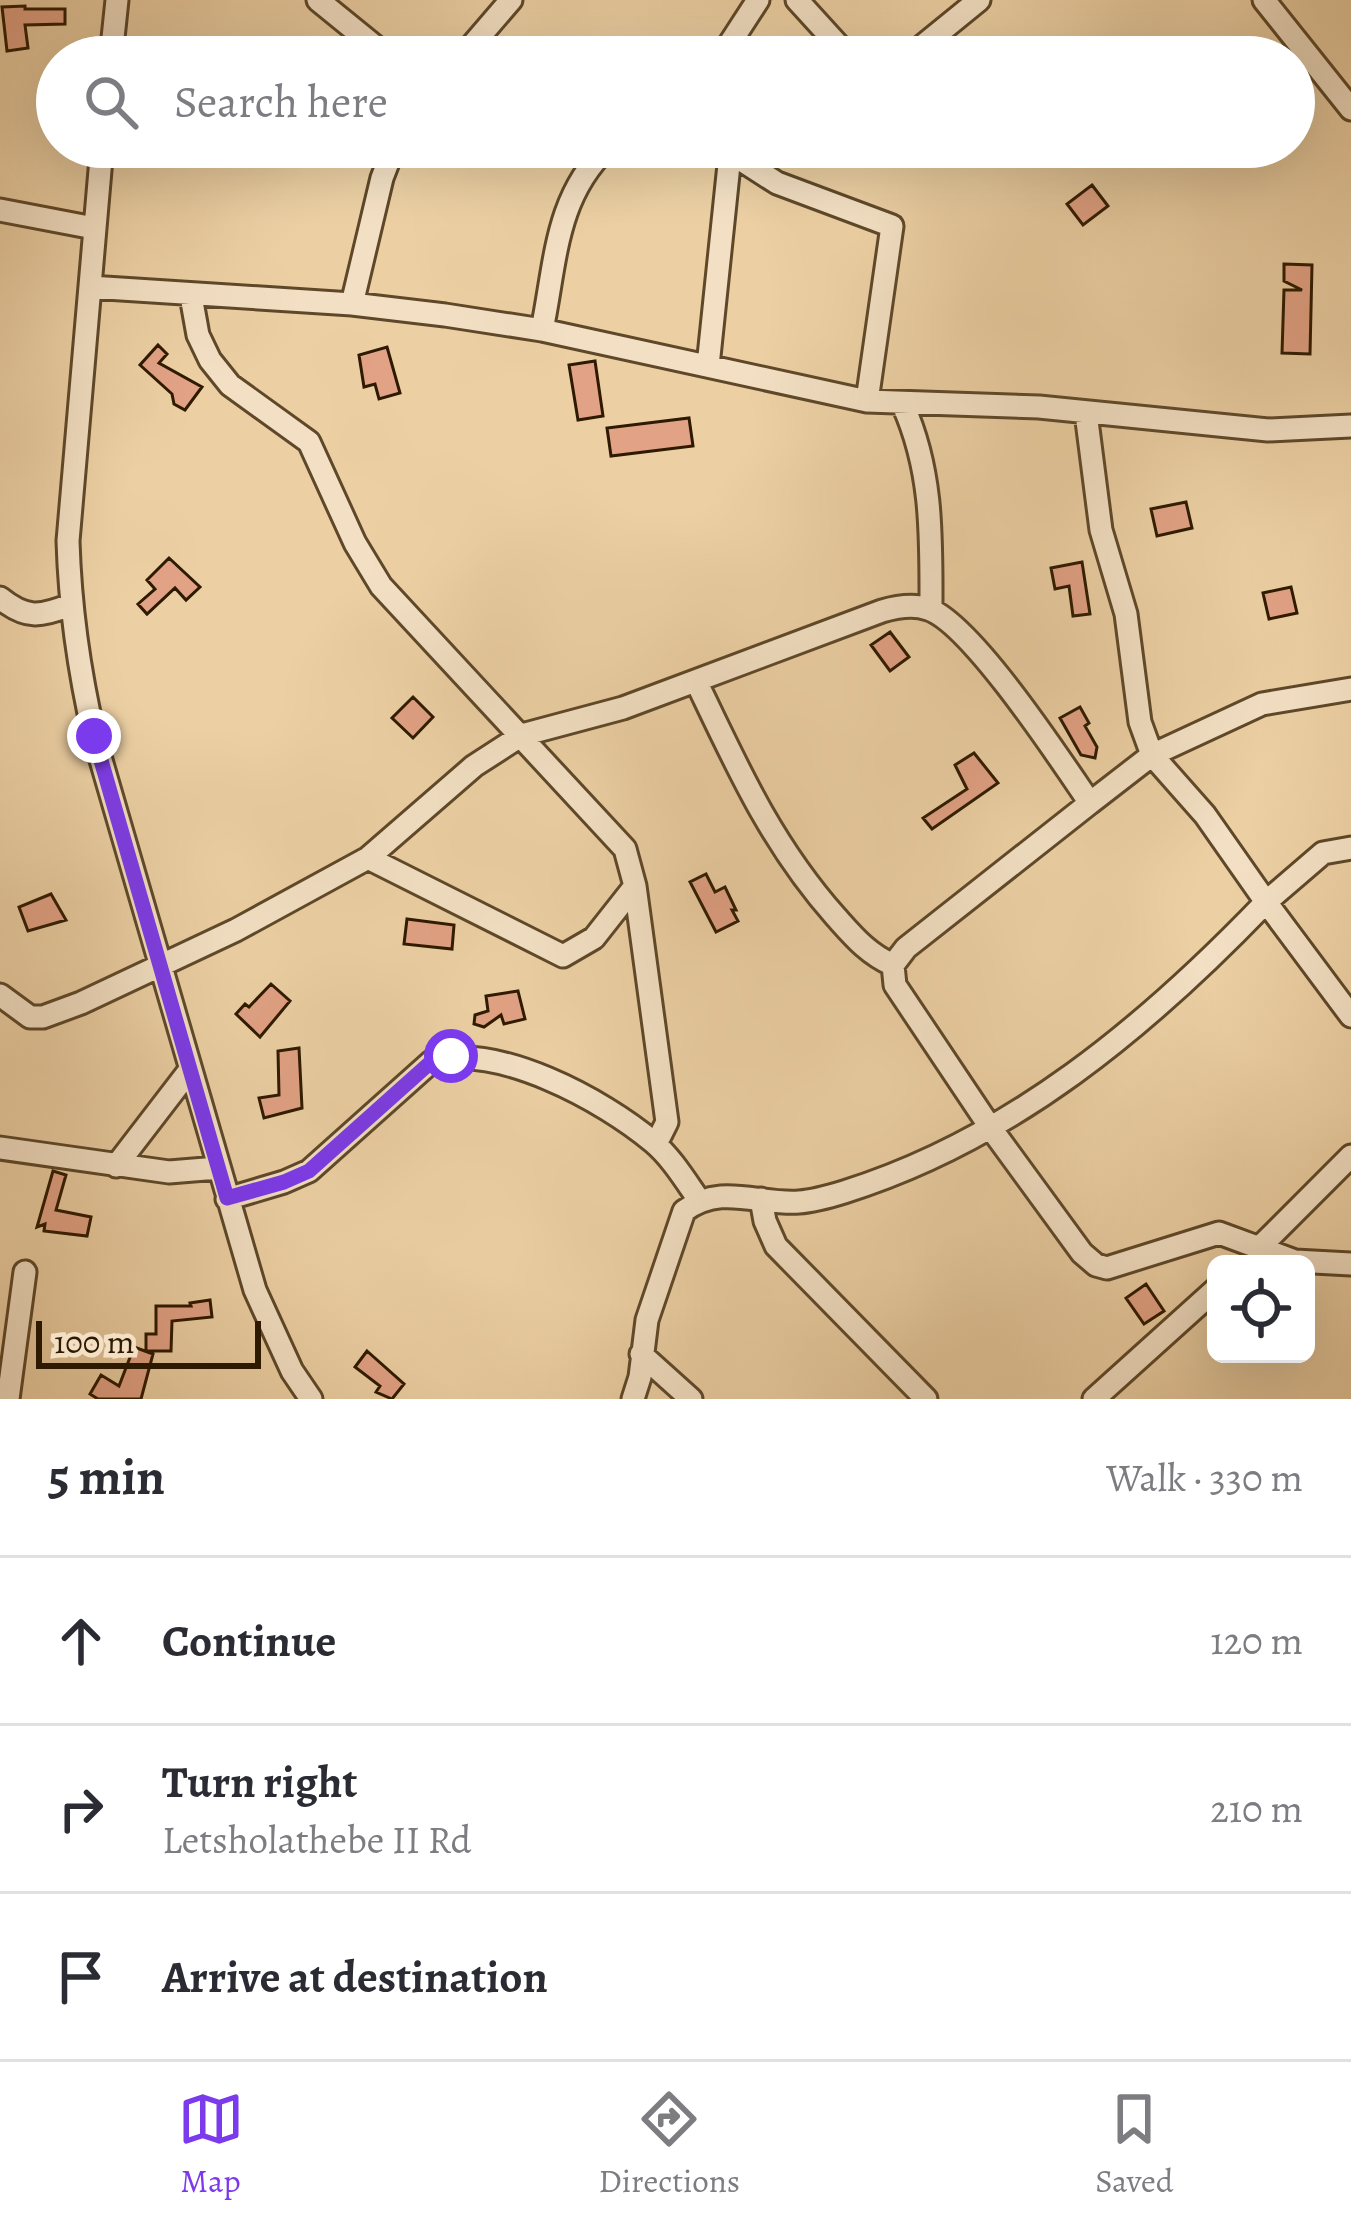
<!DOCTYPE html>
<meta charset="utf-8">
<style>
body{margin:0;font-family:Alegreya,serif;background:#f2f2f3;color:#2b2b33}
.controls{position:absolute;right:36px;bottom:36px;display:grid;overflow:hidden;border-radius:18px;box-shadow:0 12px 48px #0002}
.controls button{width:108px;height:108px;display:grid;place-items:center;padding:0;border:0;border-bottom:3px solid #e1e1e2;background:#fff;color:#2b2b33;font:60px sans-serif}
.scale{position:absolute;left:36px;bottom:30px;width:225px;box-sizing:border-box;padding-left:12px;border:6px solid #2e1a00;border-top:0;font-size:33px;line-height:42px;white-space:nowrap;color:#2e1a00;-webkit-text-stroke:9px #f3e0c4;paint-order:stroke}
.stop{position:absolute;width:36px;height:36px;margin:-27px;border:9px solid #7c3aed;border-radius:50%;background:#fff}
.stop.end{background:#7c3aed;border-color:#fff;box-shadow:0 3px 12px #0008}
.list{margin:0;padding:0;list-style:none}
h2{display:flex;justify-content:space-between;align-items:center;height:156px;margin:0;padding:0 48px;font-size:51px}
h2 small{font-size:39px;font-weight:400;color:#7c7c81}
.list li{display:grid;grid-template-columns:78px 1fr auto;gap:36px;align-items:center;box-sizing:border-box;height:168px;padding:0 48px;border-top:3px solid #e1e1e2}
.list b{display:block;font-size:45px;white-space:nowrap}
.list p{margin:0;font-size:39px;white-space:nowrap;color:#7c7c81}
.list em{font-size:39px;font-style:normal;color:#7c7c81}
.icon{flex:none;width:66px;height:66px;fill:none;stroke:currentColor;stroke-width:2;stroke-linecap:round;stroke-linejoin:round}
.map{position:relative;flex:none;width:1351px;height:1399px;overflow:hidden}
.search{position:absolute;background:#fff;box-shadow:0 12px 48px #0002;left:36px;right:36px;top:36px;height:132px;display:flex;align-items:center;gap:30px;box-sizing:border-box;padding:0 42px;border-radius:66px;color:#7c7c81;font-size:45px}
.sheet{height:660px;background:#fff}
nav{display:flex;justify-content:space-around;align-items:center;box-sizing:border-box;height:168px;border-top:3px solid #e1e1e2;background:#fff;font-size:33px;color:#7c7c81}
nav a{display:grid;justify-items:center;gap:6px}
nav .on{color:#7c3aed}
.map>svg:first-child{display:block}
.building{fill:#e2a285;stroke:#2e1a00;stroke-width:3}
.lines{fill:none;stroke-linecap:round;stroke-linejoin:round}
.minor-casing{stroke:#5e4829;stroke-width:27}
.minor{stroke:#f3e0c4;stroke-width:21}
.route{stroke:#7c3aed;stroke-width:15}
</style>
<div class="map">
<svg width="1351" height="1399" viewBox="0 0 1351 1399">
<rect width="100%" height="100%" fill="#ecd0a4"/>
<filter id="stains"><feTurbulence type="fractalNoise" baseFrequency=".00167" numOctaves="4"/><feColorMatrix values="0 0 0 0 .2 0 0 0 0 .09 0 0 0 0 .02 0 0 0 .5 -.17"/></filter>
<radialGradient id="worn" r=".72"><stop offset=".6" stop-color="#630" stop-opacity="0"/><stop offset="1" stop-color="#630" stop-opacity=".3"/></radialGradient>
<path class="building" d="M25,6V9H65V24L25,25L28,48L7,51L2,7Z
M1092,185L1108,206L1083,225L1067,204Z
M1284,264L1312,265L1310,354L1282,353L1284,290H1302L1284,281Z
M158,345L167,354L159,363L202,387L185,410L174,404L172,394L140,365Z
M387,347L400,393L379,399L375,384L364,387L359,355Z
M595,361L603,416L578,420L569,365Z
M689,418L693,446L611,456L607,428Z
M1186,502L1192,528L1157,536L1151,509Z
M169,558L200,587L186,600L175,588L147,614L138,604L155,589L147,580Z
M1082,562L1090,614L1073,616L1069,586L1055,589L1051,568Z
M1291,587L1297,613L1269,619L1263,593Z
M890,632L909,657L890,671L871,645Z
M413,697L433,717L413,738L392,718Z
M1080,707L1089,723L1085,726L1097,747L1095,758L1081,755L1060,718Z
M974,753L998,783L932,829L923,818L967,789L955,765Z
M706,874L715,892L725,887L736,910H732L738,921L716,932L690,882Z
M51,894L66,920L28,931L19,907Z
M407,919L454,925L452,949L404,944Z
M271,984L290,1001L260,1037L236,1014L245,1004L249,1007Z
M518,991L525,1019L504,1024L501,1015L484,1027L474,1024L475,1015L488,1011L486,996Z
M299,1048L302,1108L264,1118L259,1098L279,1095L278,1051Z
M53,1171L66,1175L56,1210L91,1217L87,1236L44,1231L45,1224L37,1227Z
M1146,1284L1164,1311L1144,1324L1126,1298Z
M210,1300L212,1317L172,1321L171,1351H146V1334H156V1306H191L190,1303Z
M134,1347L153,1354L141,1399H98L90,1394L101,1375L119,1386Z
M367,1351L404,1384L392,1399L376,1392L380,1386L355,1367Z"/>
<g class="lines">
<g class="minor-casing">
<path id="minor" d="M318,0L388,57
M797,0L849,57
M1264,0L1351,109
M111,57L117,0
M462,57L511,0
M721,57L758,0
M909,57L979,0
M102,147L68,541C70,608 79,671 94,736L255,1290L292,1371L311,1399
M721,147L777,183L892,226L867,401
M0,210L94,228
M90,287L352,304L445,315L542,330L867,401L1039,407L1268,430L1351,426
M191,296L198,335L210,360L230,385L309,442L355,543L381,586L625,849L635,886L667,1122L656,1144
M352,304L382,178L394,147
M542,330C556,262 555,197 608,147
M708,366L730,155
M903,405C933,472 931,537 931,609
M1086,413L1101,530L1126,614L1140,722L1152,755L1262,704L1351,689
M0,598C26,619 40,617 70,605
M697,683C738,769 772,845 836,917C854,937 868,954 893,965
M1351,848L1323,853L1266,902L1351,1016
M368,858L563,956L594,938L635,886
M0,995L30,1017H43L81,1003L236,930L368,858L474,766L522,735L623,708L882,611C896,607 914,604 928,609C971,623 1062,762 1090,803L906,948L893,965L895,985L990,1127L1082,1253L1096,1265L1107,1268L1219,1233L1295,1261L1351,1264
M0,1148L169,1172L218,1168
M116,1166L189,1071
M227,1199L284,1182L309,1171L431,1062C497,1042 603,1100 653,1142C671,1157 685,1180 699,1200
M761,1199L765,1221L776,1246L926,1399
M1260,1247L1351,1156
M641,1354L691,1399
M8,1399L25,1272
M633,1399L640,1377L647,1320L684,1211C721,1183 758,1205 799,1202C814,1201 831,1196 844,1192C1011,1140 1147,1026 1266,902L1205,815L1152,755L1090,803
M1094,1399L1216,1289"/>
</g>
<use href="#minor" class="minor"/>
</g>
<g class="lines">
<path class="route" d="M94,736L227,1198L284,1182L309,1171L431,1062L451,1056"/>
</g>
<rect width="100%" height="100%" filter="url(#stains)"/>
<rect width="100%" height="100%" fill="url(#worn)"/>
</svg>
<div class="controls">
<button><svg class="icon" aria-label="locate" viewBox="0 0 24 24"><circle cx="12" cy="12" r="6"/><path d="M12 2v4M12 18v4M2 12h4M18 12h4"/></svg></button>
</div>
<div class="scale">100 m</div>
<div class="stop" style="left:451px;top:1056px"></div>
<div class="stop end" style="left:94px;top:736px"></div>
<div class="search"><svg class="icon" aria-label="search" viewBox="0 0 24 24"><circle cx="10" cy="10" r="6"/><path d="M15 15l6 6"/></svg>Search here</div>
</div>
<section class="sheet">
<h2>5 min<small>Walk · 330 m</small></h2>
<ul class="list">
<li><svg class="icon" aria-label="ahead" viewBox="0 0 24 24"><path d="M12 20V5M6 11l6-6 6 6"/></svg><div><b>Continue</b></div><em>120 m</em></li>
<li><svg class="icon" aria-label="right" viewBox="0 0 24 24"><path d="M7 20v-9h11M14 6l5 5-5 5"/></svg><div><b>Turn right</b><p>Letsholathebe II Rd</p></div><em>210 m</em></li>
<li><svg class="icon" aria-label="arrive" viewBox="0 0 24 24"><path d="M6 21V4h12l-3 4 3 4H6"/></svg><div><b>Arrive at destination</b></div></li>
</ul>
</section>
<nav>
<a class="on"><svg class="icon" aria-label="map" viewBox="0 0 24 24"><path d="M3 6l6-2 6 2 6-2v14l-6 2-6-2-6 2zM9 4v14M15 6v14"/></svg>Map</a>
<a><svg class="icon" aria-label="directions" viewBox="0 0 24 24"><path d="M12 3l9 9-9 9-9-9zM9 14v-3h6M13 9l2 2-2 2"/></svg>Directions</a>
<a><svg class="icon" aria-label="saved" viewBox="0 0 24 24"><path d="M7 4h10v16l-5-4-5 4z"/></svg>Saved</a>
</nav>
